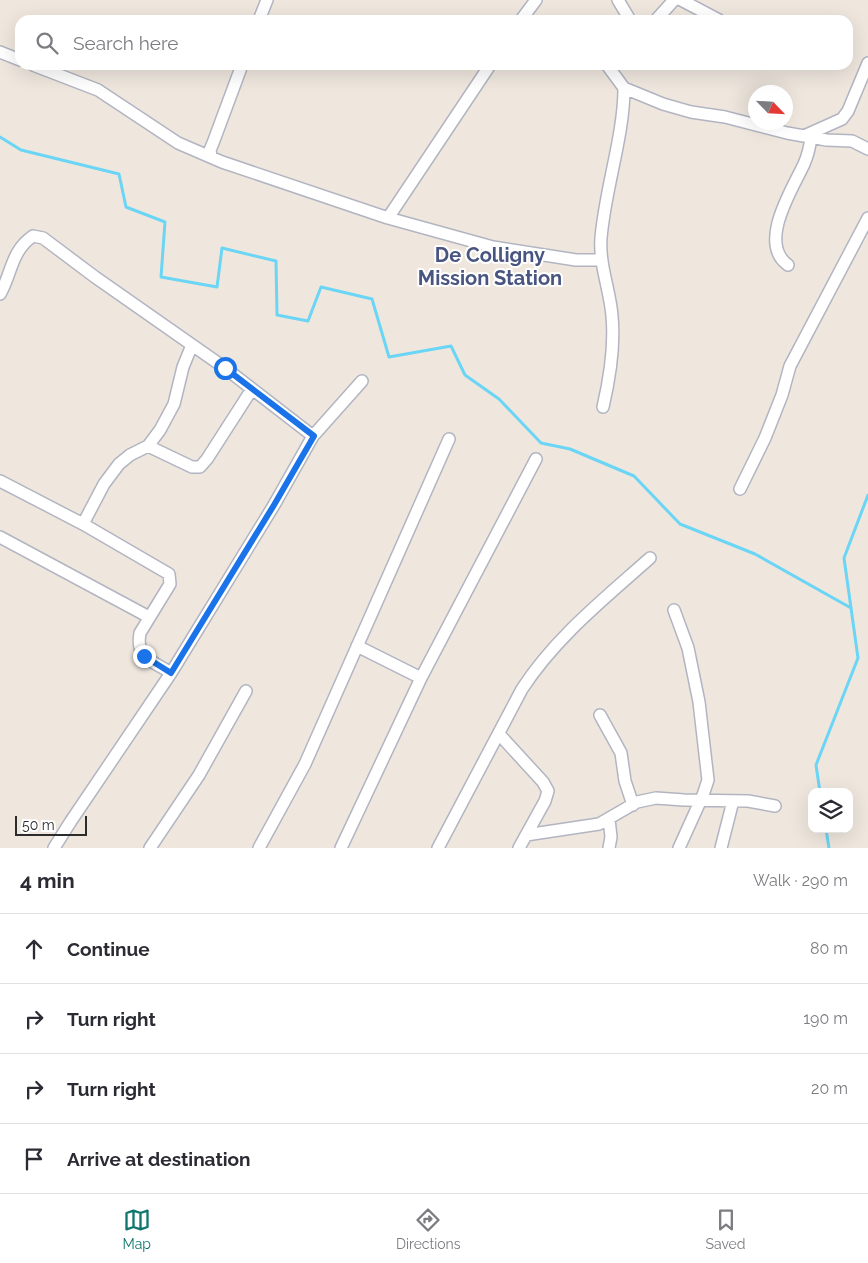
<!DOCTYPE html>
<meta charset="utf-8">
<style>
body{margin:0;font-family:Raleway,sans-serif;background:#f7f7f7;color:#2b2b33}
.controls{position:absolute;right:15px;bottom:15px;display:grid;overflow:hidden;border-radius:10px;box-shadow:0 5px 20px #0002}
.controls button{width:45px;height:45px;display:grid;place-items:center;padding:0;border:0;border-bottom:1px solid #e1e1e2;background:#fff;color:#2b2b33;font:25px sans-serif}
.compass{position:absolute;left:748px;top:85px;width:45px;height:45px;border-radius:50%;background:#fff;box-shadow:0 5px 20px #0002;rotate:115deg}
.scale{position:absolute;left:15px;bottom:12px;width:72px;box-sizing:border-box;padding-left:5px;border:2px solid #2c2c2c;border-top:0;font-size:14px;line-height:18px;white-space:nowrap;color:#2c2c2c;-webkit-text-stroke:4px #fff;paint-order:stroke}
.stop{position:absolute;width:15px;height:15px;margin:-11px;border:4px solid #1a73e8;border-radius:50%;background:#fff}
.stop.end{background:#1a73e8;border-color:#fff;box-shadow:0 1px 5px #0008}
.list{margin:0;padding:0;list-style:none}
h2{display:flex;justify-content:space-between;align-items:center;height:65px;margin:0;padding:0 20px;font-size:21px}
h2 small{font-size:16px;font-weight:400;color:#7c7c81}
.list li{display:grid;grid-template-columns:32px 1fr auto;gap:15px;align-items:center;box-sizing:border-box;height:70px;padding:0 20px;border-top:1px solid #e1e1e2}
.list b{display:block;font-size:19px;white-space:nowrap}
.list em{font-size:16px;font-style:normal;color:#7c7c81}
.icon{flex:none;width:28px;height:28px;fill:none;stroke:currentColor;stroke-width:2;stroke-linecap:round;stroke-linejoin:round}
.map{position:relative;flex:none;width:868px;height:848px;overflow:hidden}
.search{position:absolute;background:#fff;box-shadow:0 5px 20px #0002;left:15px;right:15px;top:15px;height:55px;display:flex;align-items:center;gap:12px;box-sizing:border-box;padding:0 18px;border-radius:15px;color:#7c7c81;font-size:19px}
.sheet{height:345px;background:#fff}
nav{display:flex;justify-content:space-around;align-items:center;box-sizing:border-box;height:70px;border-top:1px solid #e1e1e2;background:#fff;font-size:14px;color:#7c7c81}
nav a{display:grid;justify-items:center;gap:2px}
nav .on{color:#0f766e}
.map>svg:first-child{display:block}
.lines{fill:none;stroke-linecap:round;stroke-linejoin:round}
.stream{stroke:#6bd5f6;stroke-width:3}
.minor-casing{stroke:#b2b5c1;stroke-width:14}
.minor{stroke:#fff;stroke-width:11}
.route{stroke:#1a73e8;stroke-width:6}
.labels{text-anchor:middle;stroke-width:4;stroke-linejoin:round;paint-order:stroke}
.quarter-label{font-size:20px;font-weight:bold;fill:#495581;stroke:#fff}
</style>
<div class="map">
<svg width="868" height="848" viewBox="0 0 868 848">
<rect width="100%" height="100%" fill="#efe7de"/>
<g class="lines">
<path class="stream" d="M0,137L21,150L119,174L126,207L165,222L161,277L217,287L222,248L276,261L277,315L308,321L321,287L372,299L389,357L451,346L465,375L499,399L541,443L570,449L634,476L680,524L755,554L851,608
M820,792L816,765L858,658L844,558L868,495
M826,829L829,848"/>
<g class="minor-casing">
<path id="minor" d="M618,0L630,20
M681,0L719,20
M259,20L267,0
M521,20L536,0
M656,20L674,0
M0,52L20,60
M33,65L98,90L178,143L222,162L388,218L493,247L576,260H601
M607,65L624,88L663,104L691,112L725,117L787,133L804,136L842,119L848,111L868,63
M806,136L826,140L852,141L868,149
M211,157L210,150L213,143L242,65
M388,218L490,65
M788,265C757,243 793,188 804,164C808,155 810,146 811,137
M0,294C12,273 11,251 33,236L43,238L95,277L225,368L313,436
M603,407C610,377 615,347 612,316C610,290 599,265 601,238C605,189 624,136 624,88
M148,446L192,467H200L207,459L252,389
M0,481L83,524L169,574L170,584L140,633C135,658 153,661 171,673
M740,489L765,438L782,395L790,366L868,218
M83,524L104,484L119,464L130,455L148,446L160,430L174,404L183,367L192,345
M0,537L149,617
M674,610L688,648L699,702L708,780L703,795L679,848
M357,646L421,678
M600,715L621,753L625,781L633,805
M499,734L543,782L548,791L545,801L519,848
M526,835L599,824L637,802L656,798L684,800L748,801L775,806
M54,848L71,821L171,673L274,505L313,436L362,381
M150,848L199,775L246,691
M259,848L305,764L449,439
M341,848L421,678L536,459
M438,848L522,689C556,637 604,599 650,558
M609,848L611,837L609,819
M721,848L733,801"/>
</g>
<use href="#minor" class="minor"/>
</g>
<g class="lines">
<path class="route" d="M144,656L171,673L274,505L314,436L225,368"/>
</g>
<g class="labels">
<g class="quarter-label">
<text x="490" y="262">De Colligny<tspan x="490" dy="23">Mission Station</tspan></text>
</g>
</g>
</svg>
<div class="controls">
<button><svg class="icon" aria-label="layers" viewBox="0 0 24 24"><path d="M12 4l9 5-9 5-9-5zM3 14l9 5 9-5"/></svg></button>
</div>
<svg class="compass" viewBox="-18 -18 36 36"><path d="M0-13l5 13h-10z" fill="#e53935"/><path d="M0 13l5-13h-10z" fill="#7c7c81"/></svg>
<div class="scale">50 m</div>
<div class="stop" style="left:225px;top:368px"></div>
<div class="stop end" style="left:144px;top:656px"></div>
<div class="search"><svg class="icon" aria-label="search" viewBox="0 0 24 24"><circle cx="10" cy="10" r="6"/><path d="M15 15l6 6"/></svg>Search here</div>
</div>
<section class="sheet">
<h2>4 min<small>Walk · 290 m</small></h2>
<ul class="list">
<li><svg class="icon" aria-label="ahead" viewBox="0 0 24 24"><path d="M12 20V5M6 11l6-6 6 6"/></svg><div><b>Continue</b></div><em>80 m</em></li>
<li><svg class="icon" aria-label="right" viewBox="0 0 24 24"><path d="M7 20v-9h11M14 6l5 5-5 5"/></svg><div><b>Turn right</b></div><em>190 m</em></li>
<li><svg class="icon" aria-label="right" viewBox="0 0 24 24"><path d="M7 20v-9h11M14 6l5 5-5 5"/></svg><div><b>Turn right</b></div><em>20 m</em></li>
<li><svg class="icon" aria-label="arrive" viewBox="0 0 24 24"><path d="M6 21V4h12l-3 4 3 4H6"/></svg><div><b>Arrive at destination</b></div></li>
</ul>
</section>
<nav>
<a class="on"><svg class="icon" aria-label="map" viewBox="0 0 24 24"><path d="M3 6l6-2 6 2 6-2v14l-6 2-6-2-6 2zM9 4v14M15 6v14"/></svg>Map</a>
<a><svg class="icon" aria-label="directions" viewBox="0 0 24 24"><path d="M12 3l9 9-9 9-9-9zM9 14v-3h6M13 9l2 2-2 2"/></svg>Directions</a>
<a><svg class="icon" aria-label="saved" viewBox="0 0 24 24"><path d="M7 4h10v16l-5-4-5 4z"/></svg>Saved</a>
</nav>
